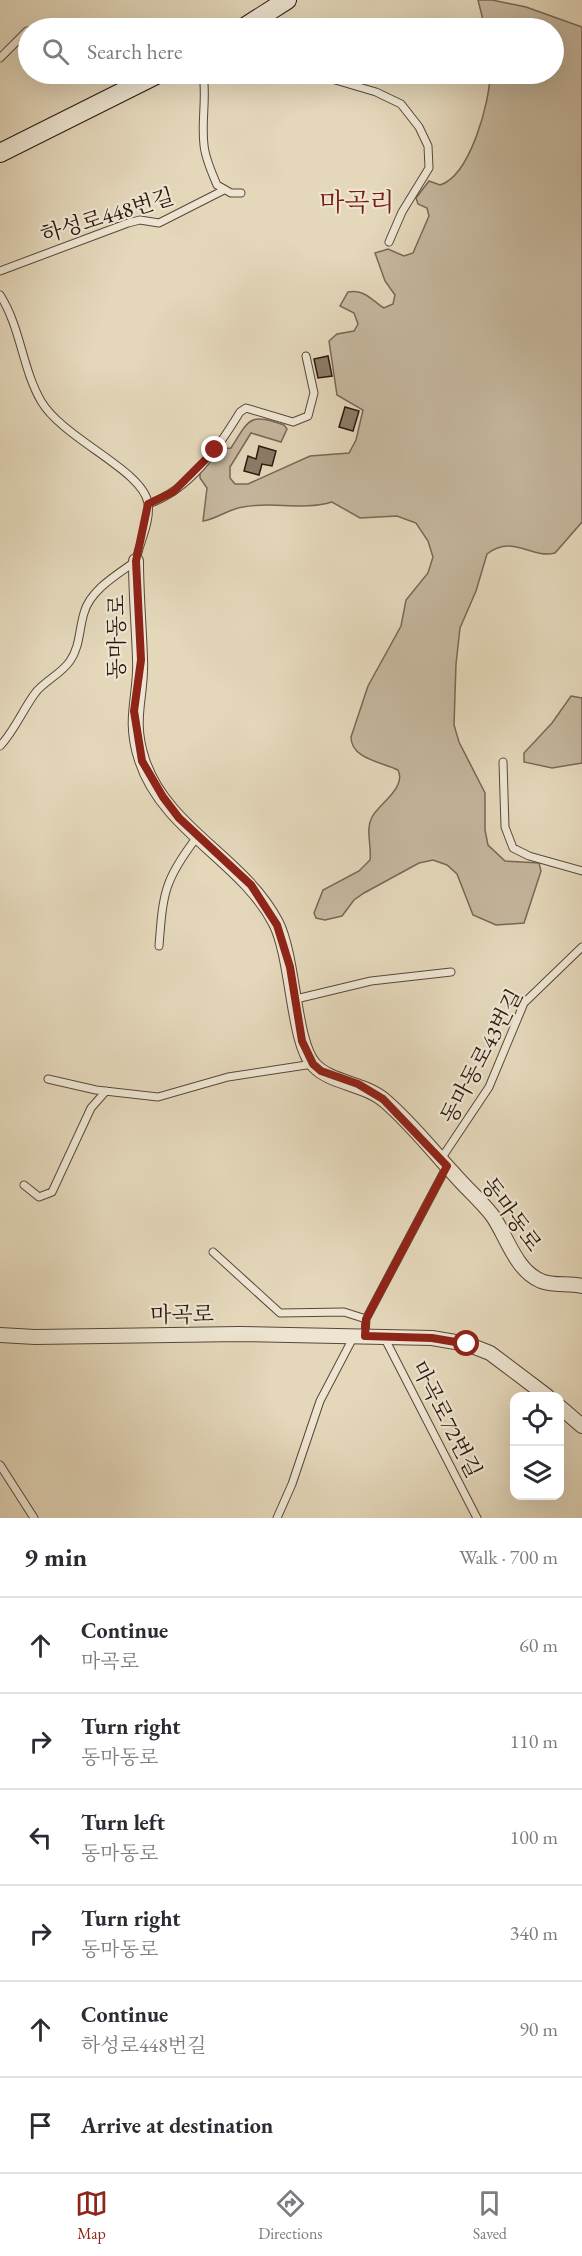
<!DOCTYPE html>
<meta charset="utf-8">
<style>
body{margin:0;font-family:"EB Garamond","Noto Serif KR",serif;background:#f7f7f7;color:#2b2b33}
.controls{position:absolute;right:18px;bottom:18px;display:grid;overflow:hidden;border-radius:12px;box-shadow:0 6px 24px #0002}
.controls button{width:54px;height:54px;display:grid;place-items:center;padding:0;border:0;border-bottom:2px solid #e1e1e2;background:#fff;color:#2b2b33;font:30px sans-serif}
.stop{position:absolute;width:18px;height:18px;margin:-14px;border:4px solid #8f2418;border-radius:50%;background:#fff}
.stop.end{background:#8f2418;border-color:#fff;box-shadow:0 2px 6px #0008}
.list{margin:0;padding:0;list-style:none}
h2{display:flex;justify-content:space-between;align-items:center;height:78px;margin:0;padding:0 24px;font-size:26px}
h2 small{font-size:20px;font-weight:400;color:#7c7c81}
.list li{display:grid;grid-template-columns:39px 1fr auto;gap:18px;align-items:center;box-sizing:border-box;height:96px;padding:0 24px;border-top:2px solid #e1e1e2}
.list b{display:block;font-size:22px;white-space:nowrap}
.list p{margin:0;font-size:20px;white-space:nowrap;color:#7c7c81}
.list em{font-size:20px;font-style:normal;color:#7c7c81}
.icon{flex:none;width:33px;height:33px;fill:none;stroke:currentColor;stroke-width:2;stroke-linecap:round;stroke-linejoin:round}
.map{position:relative;flex:none;width:582px;height:1518px;overflow:hidden}
.search{position:absolute;background:#fff;box-shadow:0 6px 24px #0002;left:18px;right:18px;top:18px;height:66px;display:flex;align-items:center;gap:15px;box-sizing:border-box;padding:0 21px;border-radius:33px;color:#7c7c81;font-size:22px}
.sheet{height:654px;background:#fff}
nav{display:flex;justify-content:space-around;align-items:center;box-sizing:border-box;height:84px;border-top:2px solid #e1e1e2;background:#fff;font-size:16px;color:#7c7c81}
nav a{display:grid;justify-items:center;gap:3px}
nav .on{color:#8f2418}
.map>svg:first-child{display:block}
.green{fill:#c5b69d;stroke:#786656;stroke-width:1.5}
.building{fill:#8c7b67;stroke:#2c170e;stroke-width:1.5}
.lines{fill:none;stroke-linecap:round;stroke-linejoin:round}
.lane-casing{stroke:#5a4739;stroke-width:9}
.street-casing{stroke:#5a4739;stroke-width:16}
.secondary-casing{stroke:#2c170e;stroke-width:20}
.lane{stroke:#ede5d2;stroke-width:7}
.street{stroke:#ede5d2;stroke-width:14}
.secondary{stroke:#ede5d2;stroke-width:18}
.route{stroke:#8f2418;stroke-width:8}
.labels{text-anchor:middle;stroke-width:4.5;stroke-linejoin:round;paint-order:stroke}
.street-label{font-size:22px;fill:#2c170e;stroke:#ede5d2}
.quarter-label{font-size:26px;fill:#7a1f14;stroke:#ede5d2}
</style>
<div class="map">
<svg width="582" height="1518" viewBox="0 0 582 1518">
<rect width="100%" height="100%" fill="#e4d7ba"/>
<filter id="stains"><feTurbulence type="fractalNoise" baseFrequency=".00333" numOctaves="4"/><feColorMatrix values="0 0 0 0 .2 0 0 0 0 .09 0 0 0 0 .02 0 0 0 .5 -.17"/></filter>
<radialGradient id="worn" r=".72"><stop offset=".6" stop-color="#630" stop-opacity="0"/><stop offset="1" stop-color="#630" stop-opacity=".3"/></radialGradient>
<path class="green" d="M478,0H492L526,7L582,27V522L555,553C531,559 513,534 487,554L476,591L460,628L456,664L454,725L459,742L485,793V830L488,845L505,861L539,863L541,871L524,923L496,925L473,915L457,874L447,865L433,860L419,863L364,893L354,900L342,916L325,920L316,918L314,913L323,890L359,871L370,860C372,846 365,830 372,817C379,804 407,787 398,770C382,762 351,759 351,737L368,686L401,626L406,600L428,573L433,557L428,541L416,523L397,516L360,518L332,502C303,511 272,501 243,507C228,509 217,519 203,521L207,488L200,478V472L220,449L231,448C250,418 249,413 284,425L287,429L281,442L251,433L230,467V478L235,484H248L310,456L349,453L356,440L363,410L337,395L329,341L337,334L354,331L358,324L354,313L340,306L348,292C365,289 371,300 384,308L393,304L395,295L385,281L375,253L388,249L404,256L413,253L429,216L427,208L418,204L416,198L429,181L440,185C470,176 490,102 490,74H554V28H485Z
M571,696L582,698V763L552,768L524,762V753L552,723Z"/>
<path class="building" d="M328,356L332,376L318,378L314,359Z
M345,407L359,411L353,431L339,427Z
M259,446L276,451L272,466L262,464L259,475L244,471L248,456L256,459Z"/>
<g class="lines">
<g class="lane-casing">
<path id="lane" d="M0,58L27,31
M203,74C207,98 201,121 204,145C205,158 212,173 217,185L231,193H241
M315,74L376,92L401,104L419,127L428,146L429,168L402,212L389,242
M0,271L128,223L140,220L159,223L224,190
M0,295C21,328 22,368 41,401C63,439 143,470 148,503C151,522 139,543 136,561C118,574 90,590 84,613C79,629 80,647 70,661C61,674 46,680 36,692C23,709 15,730 0,746
M148,504C190,490 218,448 240,412L246,408L293,422L308,416L314,393L306,356
M503,762L505,827L513,848L529,856L582,871
M159,946C163,893 164,880 197,837
M296,999L371,981L451,972
M48,1079L96,1090L158,1097L228,1077L313,1064
M441,1159L489,1087L524,1003L582,947
M24,1185L39,1197L52,1192L91,1108L106,1091
M213,1252L280,1313L344,1312L366,1319L365,1336
M366,1319L447,1166
M384,1337L477,1518
M0,1465L34,1518
M277,1518L292,1484L320,1401L354,1336"/>
</g>
<g class="street-casing">
<path id="street" d="M136,561C136,594 139,626 140,659C142,696 128,718 142,760C165,830 243,859 276,923C294,959 293,1043 314,1065C330,1083 364,1083 384,1100C410,1122 431,1149 454,1174C466,1188 480,1200 492,1215C507,1236 515,1270 541,1281C552,1286 569,1283 582,1286
M0,1335L35,1337L240,1334L432,1338L467,1344L490,1353L547,1396
M560,1407L582,1426"/>
</g>
<g class="secondary-casing">
<path id="secondary" d="M243,28L287,0
M0,153L158,74"/>
</g>
<use href="#lane" class="lane"/>
<use href="#street" class="street"/>
<use href="#secondary" class="secondary"/>
</g>
<g class="lines">
<path class="route" d="M215,450L173,492L148,504L136,561L141,660L134,711L142,761L163,797L179,818L251,885L277,925L290,967L302,1041L313,1064L321,1071L358,1084L383,1099L447,1166L366,1319L365,1336L432,1338L467,1344"/>
</g>
<g class="labels">
<g class="street-label">
<text transform="translate(107 215) rotate(-17)" y="8">하성로448번길</text>
<text transform="translate(116 637) rotate(-90)" y="8">동마동로</text>
<text transform="translate(481 1056) rotate(-62)" y="8">동마동로43번길</text>
<text transform="translate(512 1214) rotate(54)" y="8">동마동로</text>
<text transform="translate(182 1314) rotate(-1)" y="8">마곡로</text>
<text transform="translate(447 1419) rotate(63)" y="8">마곡로72번길</text>
</g>
<g class="quarter-label">
<text x="357" y="211">마곡리</text>
</g>
</g>
<rect width="100%" height="100%" filter="url(#stains)"/>
<rect width="100%" height="100%" fill="url(#worn)"/>
</svg>
<div class="controls">
<button><svg class="icon" aria-label="locate" viewBox="0 0 24 24"><circle cx="12" cy="12" r="6"/><path d="M12 2v4M12 18v4M2 12h4M18 12h4"/></svg></button>
<button><svg class="icon" aria-label="layers" viewBox="0 0 24 24"><path d="M12 4l9 5-9 5-9-5zM3 14l9 5 9-5"/></svg></button>
</div>
<div class="stop" style="left:467px;top:1344px"></div>
<div class="stop end" style="left:215px;top:450px"></div>
<div class="search"><svg class="icon" aria-label="search" viewBox="0 0 24 24"><circle cx="10" cy="10" r="6"/><path d="M15 15l6 6"/></svg>Search here</div>
</div>
<section class="sheet">
<h2>9 min<small>Walk · 700 m</small></h2>
<ul class="list">
<li><svg class="icon" aria-label="ahead" viewBox="0 0 24 24"><path d="M12 20V5M6 11l6-6 6 6"/></svg><div><b>Continue</b><p>마곡로</p></div><em>60 m</em></li>
<li><svg class="icon" aria-label="right" viewBox="0 0 24 24"><path d="M7 20v-9h11M14 6l5 5-5 5"/></svg><div><b>Turn right</b><p>동마동로</p></div><em>110 m</em></li>
<li><svg class="icon" aria-label="left" viewBox="0 0 24 24"><path d="M17 20v-9H6M10 6l-5 5 5 5"/></svg><div><b>Turn left</b><p>동마동로</p></div><em>100 m</em></li>
<li><svg class="icon" aria-label="right" viewBox="0 0 24 24"><path d="M7 20v-9h11M14 6l5 5-5 5"/></svg><div><b>Turn right</b><p>동마동로</p></div><em>340 m</em></li>
<li><svg class="icon" aria-label="ahead" viewBox="0 0 24 24"><path d="M12 20V5M6 11l6-6 6 6"/></svg><div><b>Continue</b><p>하성로448번길</p></div><em>90 m</em></li>
<li><svg class="icon" aria-label="arrive" viewBox="0 0 24 24"><path d="M6 21V4h12l-3 4 3 4H6"/></svg><div><b>Arrive at destination</b></div></li>
</ul>
</section>
<nav>
<a class="on"><svg class="icon" aria-label="map" viewBox="0 0 24 24"><path d="M3 6l6-2 6 2 6-2v14l-6 2-6-2-6 2zM9 4v14M15 6v14"/></svg>Map</a>
<a><svg class="icon" aria-label="directions" viewBox="0 0 24 24"><path d="M12 3l9 9-9 9-9-9zM9 14v-3h6M13 9l2 2-2 2"/></svg>Directions</a>
<a><svg class="icon" aria-label="saved" viewBox="0 0 24 24"><path d="M7 4h10v16l-5-4-5 4z"/></svg>Saved</a>
</nav>
